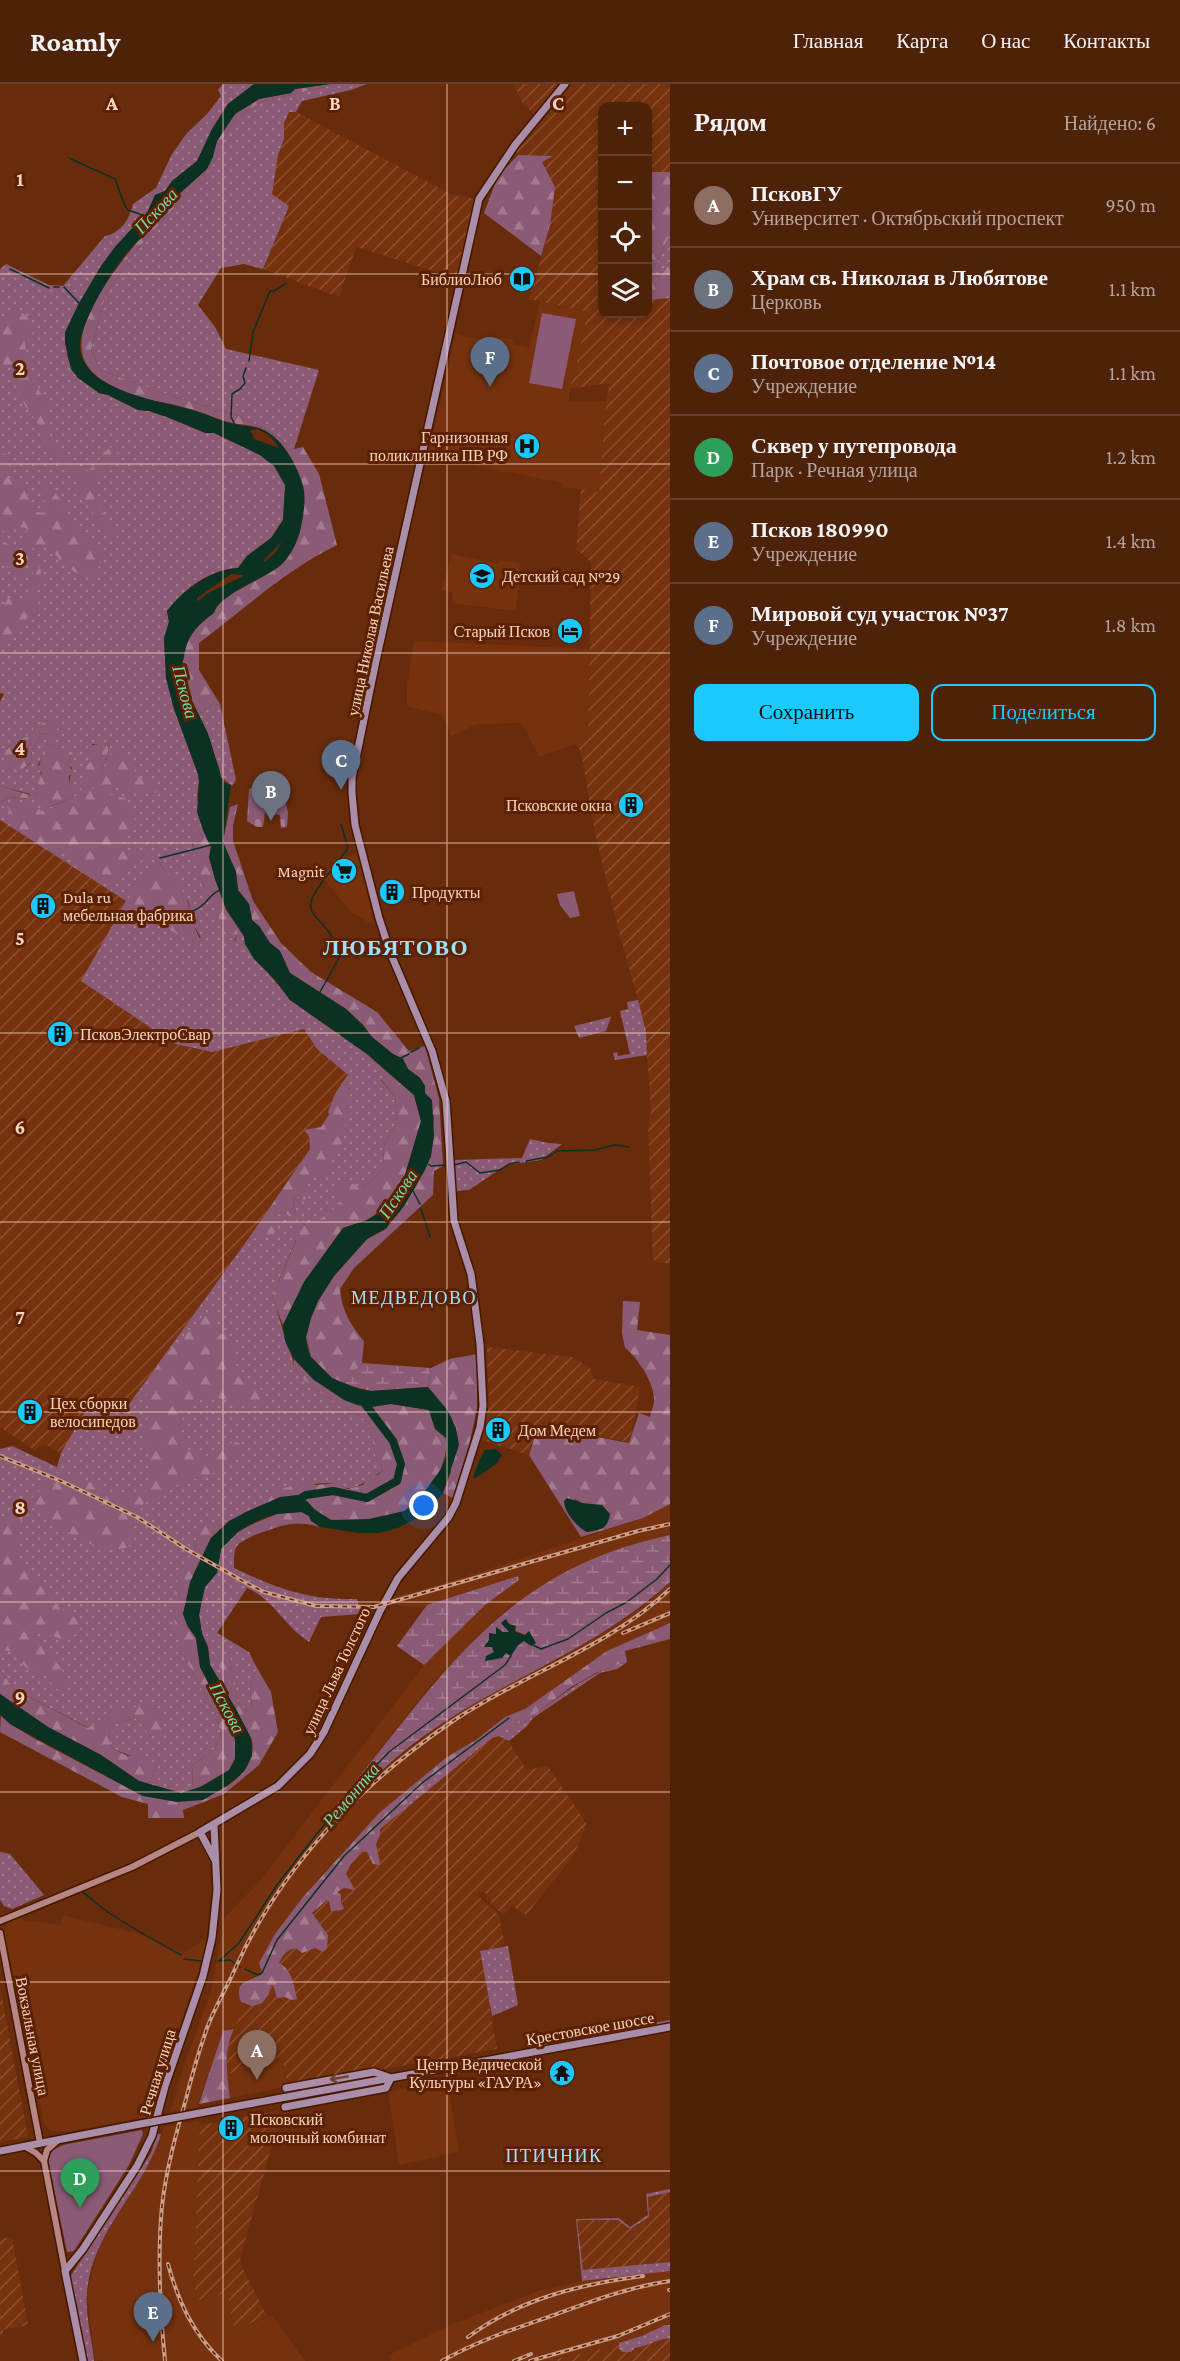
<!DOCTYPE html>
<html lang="ru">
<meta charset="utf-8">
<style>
body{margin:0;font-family:"Crimson Pro",serif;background:#582e17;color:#f1f3f6}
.controls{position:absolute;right:18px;top:18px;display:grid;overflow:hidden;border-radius:12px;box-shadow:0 3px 9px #0003}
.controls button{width:54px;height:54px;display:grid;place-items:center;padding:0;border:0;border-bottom:2px solid #653e2a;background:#4e2109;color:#f1f3f6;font:30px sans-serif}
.you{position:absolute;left:424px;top:1422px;width:21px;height:21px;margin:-15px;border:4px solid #fff;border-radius:50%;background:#1a73e8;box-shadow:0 0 0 9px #1a73e833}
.badge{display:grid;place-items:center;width:39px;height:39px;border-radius:50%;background:#1bc9fc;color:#fff;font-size:20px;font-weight:700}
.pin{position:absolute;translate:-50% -50px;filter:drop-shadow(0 2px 3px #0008)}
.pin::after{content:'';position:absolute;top:32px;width:21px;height:18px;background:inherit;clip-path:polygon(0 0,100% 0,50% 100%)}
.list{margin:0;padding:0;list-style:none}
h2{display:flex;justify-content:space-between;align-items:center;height:78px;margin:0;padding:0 24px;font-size:26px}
h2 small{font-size:20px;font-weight:400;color:#b3a39c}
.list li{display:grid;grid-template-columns:39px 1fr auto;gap:18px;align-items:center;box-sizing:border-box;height:84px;padding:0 24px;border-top:2px solid #653e2a}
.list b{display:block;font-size:22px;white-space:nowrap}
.list p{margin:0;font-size:20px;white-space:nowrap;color:#b3a39c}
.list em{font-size:20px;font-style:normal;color:#b3a39c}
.actions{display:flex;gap:12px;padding:18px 24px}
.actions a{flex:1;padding:14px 0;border:2px solid #1bc9fc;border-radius:12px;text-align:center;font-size:21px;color:#1bc9fc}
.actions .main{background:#1bc9fc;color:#111}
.icon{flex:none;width:33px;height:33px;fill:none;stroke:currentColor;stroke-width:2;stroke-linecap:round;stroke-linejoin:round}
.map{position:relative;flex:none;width:670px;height:2277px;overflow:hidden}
header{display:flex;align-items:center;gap:36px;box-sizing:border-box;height:84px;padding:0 30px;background:#4e2109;border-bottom:2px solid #653e2a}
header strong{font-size:28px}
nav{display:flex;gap:33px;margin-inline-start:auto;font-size:21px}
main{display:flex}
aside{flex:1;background:#4e2109}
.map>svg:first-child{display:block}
.built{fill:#76320e}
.industrial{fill:url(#industrial-furrows)}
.grass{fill:url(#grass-dots);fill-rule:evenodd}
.forest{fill:url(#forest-firs);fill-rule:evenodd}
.wetland{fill:url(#wetland-marsh);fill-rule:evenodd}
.cemetery{fill:url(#cemetery-stones)}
.park{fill:#8b5b76}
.water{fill:#0b3123;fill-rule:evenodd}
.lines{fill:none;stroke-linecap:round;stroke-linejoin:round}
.stream{stroke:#0b3123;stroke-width:1.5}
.river{stroke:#0b3123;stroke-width:8}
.secondary-casing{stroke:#441801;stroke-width:9}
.primary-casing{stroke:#441801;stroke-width:10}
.secondary{stroke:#b68684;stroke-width:6}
.primary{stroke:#aa8da8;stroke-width:7}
.rail-casing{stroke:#cb9e89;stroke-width:4}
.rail{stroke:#5c2100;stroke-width:1.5;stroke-dasharray:4.5;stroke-linecap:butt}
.primary-bridge-casing{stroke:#441801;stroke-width:10;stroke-linecap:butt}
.primary-bridge{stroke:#aa8da8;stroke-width:7}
.oneway{stroke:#734132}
.grid{fill:none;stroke:#f9d3c3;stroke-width:1.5;stroke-opacity:0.55}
.labels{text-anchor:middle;stroke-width:6;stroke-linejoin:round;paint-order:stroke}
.poi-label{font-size:16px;fill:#f9d3c3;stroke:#5c2100;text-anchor:start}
.street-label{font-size:16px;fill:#f9d3c3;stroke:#5c2100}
.water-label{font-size:18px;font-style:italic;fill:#71d7ae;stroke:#5c2100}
.neighbourhood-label{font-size:18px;letter-spacing:1.5px;fill:#9ce2fe;stroke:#5c2100}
.district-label{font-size:22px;font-weight:bold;letter-spacing:1.5px;fill:#9ce2fe;stroke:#5c2100}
.grid-label{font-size:20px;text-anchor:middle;font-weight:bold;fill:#f9d3c3;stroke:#5c2100;stroke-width:6;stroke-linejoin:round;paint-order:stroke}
</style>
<header>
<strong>Roamly</strong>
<nav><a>Главная</a><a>Карта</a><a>О нас</a><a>Контакты</a></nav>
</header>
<main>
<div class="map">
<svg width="670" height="2277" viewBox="0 0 670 2277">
<defs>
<pattern id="industrial-furrows" width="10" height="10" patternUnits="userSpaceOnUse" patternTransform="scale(1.5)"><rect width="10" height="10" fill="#76320e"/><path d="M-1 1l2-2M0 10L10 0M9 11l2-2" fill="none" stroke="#8a4f2f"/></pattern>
<pattern id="grass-dots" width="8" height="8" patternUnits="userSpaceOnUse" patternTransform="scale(1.5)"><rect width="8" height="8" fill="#8b5b76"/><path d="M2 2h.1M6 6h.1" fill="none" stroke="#a2798e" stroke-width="1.8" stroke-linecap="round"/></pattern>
<pattern id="forest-firs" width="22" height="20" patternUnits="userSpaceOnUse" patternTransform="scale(1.5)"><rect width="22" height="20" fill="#8b5b76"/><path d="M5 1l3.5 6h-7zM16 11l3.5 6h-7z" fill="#a2798e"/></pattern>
<pattern id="wetland-marsh" width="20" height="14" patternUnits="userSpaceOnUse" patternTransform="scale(1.5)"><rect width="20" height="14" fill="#8b5b76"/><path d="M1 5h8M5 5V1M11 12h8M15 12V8" fill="none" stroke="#a2798e"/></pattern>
<pattern id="cemetery-stones" width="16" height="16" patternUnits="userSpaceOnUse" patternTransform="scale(1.5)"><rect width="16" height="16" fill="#8b5b76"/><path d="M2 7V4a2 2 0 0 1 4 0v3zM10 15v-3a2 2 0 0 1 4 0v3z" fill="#a2798e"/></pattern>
</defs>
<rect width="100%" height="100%" fill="#682c0c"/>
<path class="built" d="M540,218L587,228L575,289L569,305V318L606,317L599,408L563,403V399L428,372L456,250L495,258L497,253L513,256V260L529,264Z
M452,470L498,480L499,477L520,479L516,527L452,519L453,508L442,506Z
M414,557L590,565L588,656L539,673L522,639L477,640L451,652L444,635L440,631L407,622V602Z
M358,767L368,814L375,842L352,829L325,796V788Z
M670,1420V1451L655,1455L542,1501L511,1522L484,1545L434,1597L334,1723V1726L336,1729L343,1725L374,1693L438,1642L494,1608L560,1574L615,1542L646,1520L670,1498V1539L607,1567L525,1625L505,1633L476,1656L447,1673L379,1729L324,1788L275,1850L259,1879L262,1889L248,1895L241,1918L246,1921L234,1945L223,1947L197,2023L170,2028L184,1982L211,1907L225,1833L261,1796L424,1581L485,1521L519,1496L517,1492L427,1521L422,1524L392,1520L396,1512L446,1499L643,1434Z
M62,1831L140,1850L183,1869L209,1853L150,2032L66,2048L51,2047L43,2038L36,1994L32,1992L31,1986L33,1983L21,1922L4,1849L7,1840L16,1835L61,1841Z
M284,1977L288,2002L230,2014L227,1990Z
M447,1996L459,2068L399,2081L388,2008Z
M198,2037L200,2041L193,2197L197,2216L228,2208L232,2238L236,2246L272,2231L305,2277H103L102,2275L95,2277L87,2207L100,2161L157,2061L164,2043Z
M670,2187V2242L628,2259L547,2277H390L389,2271L453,2240L538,2207L582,2197Z"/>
<path class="industrial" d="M514,0H559L534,30L523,20Z
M572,0H670V88H648V22H602V230H648V216L670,214V1179H658L653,1176L648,1040L651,1028L645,941L620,852L595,749L581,668L576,660L588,656L591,478L576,465L581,405L599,408L606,317L610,299L569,305L575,289L587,228L529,215L546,158L553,117L516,68Z
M289,28H296L451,110L476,115L456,194L356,163L339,213L263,185L289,122L272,110L278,71L284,55V39Z
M0,736L126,817L82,898L175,960L211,968L304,945L317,965L348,991L321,1043L309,1052L310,1065L304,1076L122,1330L94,1313L61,1369L45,1360L34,1366L0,1343Z
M487,1263L571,1273L590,1283L594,1295L640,1303L630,1358L538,1341L528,1371L482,1356L489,1321Z
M499,1652L509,1657L526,1686L548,1682L587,1740L574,1771L526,1831L512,1822L503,1831L487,1815V1810L480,1808L478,1812L499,1831L505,1862L480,1867L497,1965L288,2002L283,1977L227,1990V1958L277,1860L379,1746L437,1697L492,1654Z
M0,1903L28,2053L0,2058Z
M277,2027L280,2032L240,2175L241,2181L267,2232L236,2246L232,2238L228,2209L197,2216L193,2197L200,2041Z
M670,2108V2178L583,2187L577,2136H619L630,2145L649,2133L648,2113Z
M12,2153L28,2241L3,2246V2250L0,2251V2155Z
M670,2242V2277H547L628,2259Z"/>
<path class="grass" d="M223,0H254L228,20L212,45L197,77L172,97L165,107L155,111L148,127L115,163L101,182L78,221L73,234L67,271L72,285L99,309L108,311L138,326L149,327L167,333L205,349H214L260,371L274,382L286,401L283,436L271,454L247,472L238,484C210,485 184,505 167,527L169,538L164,554L166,594L174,625L198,690L199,697L197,713L203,746L211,763L209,774L215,795L226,826L244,852L245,860L290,916L367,970L386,987L381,996L395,1013L397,1038L384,1061L383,1085L363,1104L309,1144L299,1136L296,1156L272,1213C278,1227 281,1240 285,1255C287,1265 294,1271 293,1282C313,1312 341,1317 368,1338L376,1372L383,1386C377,1391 359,1403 351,1404C344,1405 339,1400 333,1399C310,1398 284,1407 262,1411V1421L246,1428L224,1442L214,1440L198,1450L194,1468L179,1488L185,1574L218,1636L221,1652L214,1665L192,1682L193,1707L181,1709L149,1700L157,1682L113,1665L108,1653L116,1639L136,1634L151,1652L164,1637L111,1630L89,1644L14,1605L0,1586V1365L12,1362L57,1383L61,1369L94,1312L122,1330L248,1155L257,1153L274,1132L283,1128L290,1133L296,1127L293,1118L312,1094L351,1006L342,999L348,991L317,965L304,945L212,968L175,960L81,897L126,817L0,736V719L8,713L27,715L30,710L0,702V618L4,610L0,609V185L6,180L49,201L63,202L105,152C122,148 129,136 133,120L156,104L172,70L187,49L207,30L221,12L218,6ZM49,636L57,644L52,652L47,649L42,650L32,665L31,678L24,685L12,681L4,689L7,664L32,649L34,643ZM106,659L110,660L102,689L83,698L92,676V660L102,661ZM48,660L72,670L68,679L72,684L69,700L78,708L69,715L50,723L35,710C40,699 44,692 38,681ZM192,759L210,763C206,791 224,825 238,848L235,857L228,851L203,800ZM160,780L188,817L194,841L201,854L171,847L140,833Z
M337,0H367L351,6L302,17L296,28H289L284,39V55L278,71L272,110L289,122L263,185L244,180L221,184L198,221L215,243L226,265L319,286L294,365L269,347L239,332L160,308L101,286L91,266L106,210L132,171L214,79L222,56L237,34L261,18Z
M670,151V178L659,194L651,189Z
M220,620L236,696L232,702L221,693L208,650L199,631L210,622Z
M638,916L646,947L647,971L615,976L613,969L617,968L618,972L630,970L620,927L628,925L627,918Z
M611,933L606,947L579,954L574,942Z
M530,1055L548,1059L562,1060L541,1076L506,1081L469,1106L454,1107L453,1076L522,1074Z
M248,1442L255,1451C234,1461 234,1461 234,1484C278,1505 308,1516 357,1515L361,1530L321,1533L309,1558C284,1542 274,1516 247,1504L217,1549L249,1568L257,1584L250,1601L252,1624L247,1627L237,1618L235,1594L232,1588L230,1573L218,1594L210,1581L208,1563L202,1550L199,1531L201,1515L205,1503L217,1488L221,1465L231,1453Z
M670,1552V1555L625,1567L627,1578L617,1585L600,1589L533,1634L527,1642L509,1657L499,1652L492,1654L379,1746L380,1742C405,1720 429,1695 456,1676C469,1667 482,1660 494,1650C505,1641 520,1641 532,1633C563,1610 584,1592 622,1579L621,1567C636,1557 656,1562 670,1552Z
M0,1768L10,1770L44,1811L12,1825L4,1822L0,1816Z
M508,1862L518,1921L492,1932L480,1867Z
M670,1936V1939L528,1965L529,1961Z
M157,2050H161C144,2106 92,2147 87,2208C85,2231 92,2254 94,2277H86L70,2193L151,2069Z
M670,2105V2108L648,2113L649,2133L630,2145L618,2136H577L583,2186L670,2178V2187L582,2197L576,2135L619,2134L630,2143L648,2131L646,2110Z
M665,2241H670V2254C656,2255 648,2262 635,2264L631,2268H623L619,2265V2259L642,2252Z"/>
<path class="forest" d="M330,0H337L261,18L237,34L222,56L214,79L132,171L106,210L91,266L101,286L160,308L239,332L269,347L294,365L303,363L319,390L337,461C286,486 244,525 199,559V586L220,620L210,622L199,631C179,590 171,559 214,529C219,508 266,495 282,480C287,475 291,467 295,461C296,447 301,397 297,387C292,371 276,350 259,344C249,340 238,341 228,338C209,332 191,324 171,320C158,317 143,316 131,311C117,304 98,297 89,284C57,243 135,163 159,131L167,127L176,113L207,84L217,57L235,30L259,15L291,9L295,5Z
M518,71L553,72L542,78L555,103L550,141L541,172L484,129L498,92Z
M648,88H670V151L651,189L659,194L670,178V214L648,216Z
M17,224L28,234L33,248L25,260L26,267L32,271L26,284L48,321L46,329L47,346L68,378L80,386L87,387C98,381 101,368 112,363L118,367C114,381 97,389 95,403C93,424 119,444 117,459L110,456L106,450L82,412L79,406L83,400L80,394L68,389L48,368L38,340L24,320L16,299L12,293V280L5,282L0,289V240Z
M1,369L8,371L10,378L6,392L23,403L37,428L44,429C48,420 42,412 42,402L50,401C63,417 70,437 83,453C89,459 96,463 102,468V478L94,490C70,498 60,468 40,461L33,464L31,471L40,483L42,497L34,510L36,523L22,540L0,560V531L8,514L22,515L27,510L33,489L21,462L29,451L26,444L19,443L0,448Z
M0,457C13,458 26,480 25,492C15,492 10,482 0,480Z
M57,635V644L52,653L47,649L42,650L32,665L31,678L23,685L12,682L3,690C6,682 2,673 6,667C12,656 30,656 34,643L49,636Z
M106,659L110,660L102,689L91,704L82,708L80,703L85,693L83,686L92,676L86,668L88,662Z
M48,660L73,669L68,679L73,688L69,692V700L79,708L69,715L49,723L41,720L35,710L42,688L38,686L42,670Z
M117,665L141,694L155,698L160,702L156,709H136L120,703L108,704L105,709L125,714L134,726L136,740L123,757L122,766L128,771L147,764L150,770L133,783L115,787L123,791L122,794L112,798L106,795V799H102L73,780L66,767L60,766L53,768L13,742L10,739L12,732L7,722L31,717L41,727C54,727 60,722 70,715C76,711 82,711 88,708C102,701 105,681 111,668Z
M0,702L30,711L34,715L8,713L0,719Z
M238,720L233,741V757L253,817L281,859L311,888L377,928L409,967L425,962L439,1015L443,1082L434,1087L433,1111L354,1184L340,1205C341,1225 351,1242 364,1257L362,1279L343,1300L332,1294L311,1273L306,1253L311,1234L318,1217L334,1192L367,1155L386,1145L404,1122L431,1072L434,1033L425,1009V1002L420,994L408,985L403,975L393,970L372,953L363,941L346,925L290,889L280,867L270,859L259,842L252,836L249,820L238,806L236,788L223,758L230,723Z
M193,745C201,749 206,753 209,761C211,767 209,773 210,779C216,804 225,826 238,848L234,857L228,851C212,819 190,782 193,745Z
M160,780C165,788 170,790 176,797C188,810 189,825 194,840C196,849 201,853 200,862L191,854L171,847L127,825C128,805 144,790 160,780Z
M386,987L414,1011L421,1037L405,1091L381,1127L367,1136L343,1144L304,1198L283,1241L272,1213L296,1157L291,1145L298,1136L309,1144L342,1118L335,1106L343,1096L363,1104L383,1085L384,1061L397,1038L395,1013L381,995Z
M342,999L351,1006L343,1057L322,1094H312L307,1102L309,1112L304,1116L299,1110L293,1118L296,1127L290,1133L283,1128L274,1132L275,1148L259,1157L257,1153L248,1155L310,1065L309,1052L304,1046L321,1043L329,1030L328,1028L335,1010Z
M623,1217L640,1218L637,1246L670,1251V1420L643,1434L581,1453L529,1371L538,1342L629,1359L639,1329L650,1333C651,1328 653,1323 654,1318C656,1302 638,1273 625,1264L622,1249ZM575,1415L582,1419L604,1444L587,1448L576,1440L567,1426Z
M205,1230L217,1233L214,1250H227L230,1258L233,1259L232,1274C241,1290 250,1298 265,1308L267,1317C237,1329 231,1310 204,1314C196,1319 184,1327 182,1337C178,1357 189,1377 212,1371C222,1369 228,1355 240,1359C244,1384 199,1394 181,1399C173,1402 169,1410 162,1413C157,1416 150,1415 144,1418C137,1439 122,1429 135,1456L126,1464C92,1470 61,1445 37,1424H33L26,1428L15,1448L21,1482L29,1492L40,1499L60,1525L72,1531L81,1540L80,1548L65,1556L49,1551L37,1545L34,1547C39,1567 74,1584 64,1606L56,1605C52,1602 48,1592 43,1590C29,1582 24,1589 17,1569L0,1565V1443L13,1428L38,1409L45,1393L52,1388L78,1393L122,1413L140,1411L147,1406L150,1398L149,1372L143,1351L149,1329L146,1312L154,1287L161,1276Z
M477,1270V1324L470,1357L453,1414L443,1409L451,1388L448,1327L428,1303L431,1284L450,1275Z
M294,1275L314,1296L371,1323L391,1320L429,1326L435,1345L446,1354C449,1380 429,1413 405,1427C392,1435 348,1439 333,1436C322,1434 313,1425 307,1417L270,1419L262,1421V1411L307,1397L316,1401L335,1399L348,1405L363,1401L370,1393L378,1391L383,1386L376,1372L368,1338C341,1317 313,1312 293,1282Z
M301,1428C310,1430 312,1438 320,1443C292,1435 281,1442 255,1451L248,1442L277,1430Z
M214,1440L224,1442L211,1454L194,1489L183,1530L187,1541L196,1554L200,1583L231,1643L235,1656V1675L229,1686L193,1707L192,1682L214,1665L221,1652L218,1636L185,1574L175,1543L173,1516L179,1487L194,1468L198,1450L203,1442Z
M670,1539V1552C656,1562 636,1557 621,1568L624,1574L622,1579L596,1589L571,1603L529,1635L498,1648L480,1662L457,1676L380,1742V1750L376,1760L380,1779L378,1781L373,1780L367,1768L362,1767L351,1780L346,1790L355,1806L344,1804L337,1808L341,1811V1819L344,1824L342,1826L331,1827L329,1817L327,1816L312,1829L328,1851L327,1864L323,1868L315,1864L302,1869L296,1864C286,1866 283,1871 279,1879C291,1884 295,1903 297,1915L292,1916L285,1913L277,1914L273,1901H271L269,1910L262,1919L252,1922L241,1918C233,1895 250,1899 262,1889L259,1879L275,1850L303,1813L379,1729L447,1673L476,1656L505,1633L525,1625L607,1567Z
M218,1571L230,1573L232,1587L235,1593L237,1618L247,1627L252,1623L250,1601L257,1584L271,1608L278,1648L259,1681L224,1710L183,1726L184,1734H148V1720L122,1713L0,1648L1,1632L10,1640L37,1656L143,1712C159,1714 206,1711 221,1705C238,1699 259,1673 251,1654C241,1634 229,1614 218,1594L222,1586L217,1579Z
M0,1586L14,1605L88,1644L111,1630L153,1618L164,1637V1648L151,1652L136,1634L116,1639L108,1653L113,1665L128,1672L141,1668L157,1682L149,1700L139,1697L101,1671L48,1643L0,1610Z
M234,1945C223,1967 227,1991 230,2014L199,2020L223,1947Z"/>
<path class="wetland" d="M362,1279L431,1284L428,1303L371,1307L343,1300Z
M670,1451V1498C603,1560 516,1591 441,1640C417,1656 393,1675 373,1695C361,1706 350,1721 336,1729L334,1723C440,1598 496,1488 670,1451ZM507,1543L525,1551L529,1547C521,1563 511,1569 494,1568L492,1563L484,1562L496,1550L510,1548Z
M518,1492L519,1496L485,1521L424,1581L397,1562L427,1521Z"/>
<path class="cemetery" d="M280,691L288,729L287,743L281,744L280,731L265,729L263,743H257L247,737L249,705Z"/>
<path class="park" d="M542,229L576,235L562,305L529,299Z
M574,807L580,832L570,834L560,821L557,810Z
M142,2046L143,2050L129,2081L74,2167L67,2168L48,2075L53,2066L63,2061Z"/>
<path class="water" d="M254,0H330L295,5L291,9L259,15L235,30L217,57L213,73L207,85L176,113L167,127L159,131C156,145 142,152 133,162C116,179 80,238 80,262C81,308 164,317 196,327C210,331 224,339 239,341C250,343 259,342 269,349C284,358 299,385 303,402C306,413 304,427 302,438C300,452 293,469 283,479C268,494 219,510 214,529C197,541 187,552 184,573C183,577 181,582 182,586C184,609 200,630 208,650C212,660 214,671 218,681C222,690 218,698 231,701L223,758L236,788L238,806L249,820L252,836L259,842L270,859L280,867L290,889L346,925L363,941L372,953L393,970L403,975L408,985L420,994L425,1002V1009L432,1016L434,1052L431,1072L425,1086L404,1122L385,1145L367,1155L334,1192L318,1217L311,1234L306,1253L308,1267L311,1273L332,1294L359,1305L371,1307L428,1303L448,1327L456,1344L459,1361L443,1409L423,1431L398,1444L379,1449H359L320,1443L311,1437L309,1432L301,1428L277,1430L261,1435L239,1447L221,1465L217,1489L205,1503L199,1531L202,1550L208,1563L210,1581L236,1625L251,1654L252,1672L245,1686L239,1692L222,1705L203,1716L177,1718L143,1712L10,1640L0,1630V1610L48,1643L101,1671L139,1697L181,1709L203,1702L229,1686L235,1675V1656L231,1643L200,1583L196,1554L188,1543L183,1530L190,1498L211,1454L229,1437L246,1428L280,1413L297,1411L307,1417L314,1425L331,1436L369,1435L404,1427L420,1414L441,1385L447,1370L446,1354L435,1345L429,1326L391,1320L371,1323L357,1321L344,1316L314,1296L294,1275L285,1257L283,1241L304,1198L343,1144L367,1136L381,1127L405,1091L421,1037L414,1011L367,970L290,916L277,898L254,875L245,860L244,852L226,825L215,795L209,773L211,763L203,746L197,728L199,697L198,690L174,625L166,594L164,554L169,538L167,527C184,505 210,486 238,484L247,472L271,454L283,436L285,401L274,382L260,371L214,349H206L167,333L149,327L138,326L108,311L99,309L78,294L71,285L65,259V248L78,221L101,182L115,163L148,127L155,111L165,107L172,97L197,77L212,45L228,20ZM257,345L269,351L279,364L254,355L250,346ZM283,457L285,460L278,474L262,482L264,476ZM231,490L243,491L244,495C233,505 217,504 208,518L197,519V514Z
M496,1365L502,1371L497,1379L476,1394H473C477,1383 479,1375 485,1366Z
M567,1414L582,1419L602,1421L610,1430C608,1445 600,1446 587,1448C577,1443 564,1428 564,1417Z
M506,1535L509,1540L516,1542L515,1548L525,1551L529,1547L536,1559L531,1562L524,1557L518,1561L511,1572L506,1569L502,1574L485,1577L486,1572L494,1568L492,1563H484L489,1556V1549L496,1550V1543L503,1548H509L501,1539Z"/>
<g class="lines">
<path class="stream" d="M69,74L115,95L125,122L128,126L143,131
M10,185L49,204
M54,203H59
M64,203L79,219
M249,277L253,248L270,207H274L285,200
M235,341L231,333L232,310L240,305L245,299L243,292L246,284
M160,774L211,761
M326,793L348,764L341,740
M158,825C174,831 191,833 205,819C210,814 212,809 220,806
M320,908L338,876C337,868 335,860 332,853C318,829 297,830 323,797
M411,968L419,964
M399,975L409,970
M526,1077L548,1073L557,1067L596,1066L614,1061L629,1063
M428,1080L431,1082L446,1081
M454,1081L466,1078L480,1089L500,1086L509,1080L519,1078
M412,1105L420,1120
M421,1125L430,1153
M533,1561L541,1565L568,1555L606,1529L627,1518L657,1495L670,1481
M82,1808C92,1814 98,1822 108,1828C131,1844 156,1857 181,1871
M184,1875L201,1877
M218,1877L230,1876L240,1883
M219,1877L239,1859L277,1801L319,1747L361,1697L389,1668L505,1581L511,1572
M245,1885L258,1891L262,1889L277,1856L344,1772L422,1699L509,1634"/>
<path class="river" d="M260,486L278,472L285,461
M195,524L211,512L250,493
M293,1419L306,1411L333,1407L367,1414L397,1397L401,1380L393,1357L362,1316"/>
<g class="secondary-casing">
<path id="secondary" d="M0,1837L132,1783L200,1748
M0,1849L40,2059
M57,2057L47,2066L44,2077L65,2187
M24,2062L36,2069L44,2077"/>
</g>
<g class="primary-casing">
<path id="primary" d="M215,1776L200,1748L278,1702L310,1670L324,1648L380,1527L398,1494L448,1434L456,1419L480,1343L483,1322L480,1260L471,1190L454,1137L446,1017L432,967L390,868L379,834L355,741L352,709V694L376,577L479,115L515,61L565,0
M286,2004L374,1988L391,1994
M303,2010L670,1943
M285,2023L386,2004L391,1994
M0,2067L124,2043
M83,2277L65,2187L83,2165L137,2082L152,2052L165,2002L203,1892L212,1854L217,1806L214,1741"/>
</g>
<use href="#secondary" class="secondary"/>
<use href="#primary" class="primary"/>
<g class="rail-casing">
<path id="rail" d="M0,1372L61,1397L137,1433L186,1465L248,1500L264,1508L316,1522L374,1523L638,1447L670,1440
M623,1549L670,1529
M168,2180C178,2217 193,2250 222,2277
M669,2206H670
M468,2253C519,2215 581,2200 643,2192
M165,2277C160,2226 157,2174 162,2122C166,2086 176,2050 186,2015C192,1991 199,1967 207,1944C215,1923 226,1905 235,1885C281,1783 361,1699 453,1637C523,1590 608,1564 670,1505
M442,2277C477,2257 516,2244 554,2231C592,2217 629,2203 670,2197
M514,2277L531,2270
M530,2277L618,2252L670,2230"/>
</g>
<use href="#rail" class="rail"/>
<g class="primary-bridge-casing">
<path id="primary-bridge" d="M124,2043L303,2010"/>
</g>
<use href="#primary-bridge" class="primary-bridge"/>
</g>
<defs><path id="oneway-shaft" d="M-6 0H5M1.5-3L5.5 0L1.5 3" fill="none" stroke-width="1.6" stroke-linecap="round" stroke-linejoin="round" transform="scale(1.5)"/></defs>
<use class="oneway" href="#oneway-shaft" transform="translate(339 1994) rotate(170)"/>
<path class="grid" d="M223,0V2277M447,0V2277M0,190H602M648,190H670M0,380H670M0,569H670M0,759H670M0,949H670M0,1138H670M0,1328H670M0,1518H670M0,1708H670M0,1898H670M0,2087H670"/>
<defs>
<g id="library-disc" transform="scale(1.35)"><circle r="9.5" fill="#1bc9fc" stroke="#5c2100"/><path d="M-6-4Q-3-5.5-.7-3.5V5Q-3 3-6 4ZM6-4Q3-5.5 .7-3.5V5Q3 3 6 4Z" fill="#111"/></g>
<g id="hospital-disc" transform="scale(1.35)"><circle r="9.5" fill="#1bc9fc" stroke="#5c2100"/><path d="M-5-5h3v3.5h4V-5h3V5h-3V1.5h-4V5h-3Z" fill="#111"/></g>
<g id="school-disc" transform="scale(1.35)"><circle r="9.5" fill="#1bc9fc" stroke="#5c2100"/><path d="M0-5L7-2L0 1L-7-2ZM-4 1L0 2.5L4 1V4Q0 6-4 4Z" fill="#111"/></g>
<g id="hotel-disc" transform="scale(1.35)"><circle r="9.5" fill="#1bc9fc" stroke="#5c2100"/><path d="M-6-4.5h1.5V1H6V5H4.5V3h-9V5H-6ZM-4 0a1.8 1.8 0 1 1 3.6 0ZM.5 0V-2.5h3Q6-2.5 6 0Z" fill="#111"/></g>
<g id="building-disc" transform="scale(1.35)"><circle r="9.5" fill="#1bc9fc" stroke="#5c2100"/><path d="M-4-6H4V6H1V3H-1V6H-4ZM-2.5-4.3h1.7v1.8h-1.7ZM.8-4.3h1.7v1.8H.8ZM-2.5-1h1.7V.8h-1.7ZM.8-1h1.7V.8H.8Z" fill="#111"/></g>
<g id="supermarket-disc" transform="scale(1.35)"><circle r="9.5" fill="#1bc9fc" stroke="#5c2100"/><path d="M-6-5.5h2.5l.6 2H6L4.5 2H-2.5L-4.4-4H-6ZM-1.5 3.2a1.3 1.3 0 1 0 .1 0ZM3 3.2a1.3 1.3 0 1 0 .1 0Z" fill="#111"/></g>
<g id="temple-disc" transform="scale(1.35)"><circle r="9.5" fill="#1bc9fc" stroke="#5c2100"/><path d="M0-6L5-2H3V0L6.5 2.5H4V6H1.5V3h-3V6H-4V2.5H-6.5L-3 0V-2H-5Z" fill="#111"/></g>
</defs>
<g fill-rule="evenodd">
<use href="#library-disc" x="522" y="195"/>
<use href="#hospital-disc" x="527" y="362"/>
<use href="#school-disc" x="482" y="492"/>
<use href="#hotel-disc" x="570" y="547"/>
<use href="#building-disc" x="631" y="721"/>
<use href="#supermarket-disc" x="344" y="787"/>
<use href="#building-disc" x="392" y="808"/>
<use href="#building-disc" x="43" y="822"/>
<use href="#building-disc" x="60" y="950"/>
<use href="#building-disc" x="30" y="1328"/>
<use href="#building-disc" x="498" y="1346"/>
<use href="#temple-disc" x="562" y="1989"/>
<use href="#building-disc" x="231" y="2044"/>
</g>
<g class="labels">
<g class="poi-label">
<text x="502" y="201" text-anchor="end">БиблиоЛюб</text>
<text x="508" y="359" text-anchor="end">Гарнизонная<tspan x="508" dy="18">поликлиника ПВ РФ</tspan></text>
<text x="502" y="498">Детский сад №29</text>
<text x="550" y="553" text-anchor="end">Старый Псков</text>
<text x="612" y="727" text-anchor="end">Псковские окна</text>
<text x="324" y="793" text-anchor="end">Magnit</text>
<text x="412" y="814">Продукты</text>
<text x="63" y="819">Dula ru<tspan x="63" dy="18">мебельная фабрика</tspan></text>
<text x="80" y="956">ПсковЭлектроСвар</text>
<text x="50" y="1325">Цех сборки<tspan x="50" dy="18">велосипедов</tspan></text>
<text x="518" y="1352">Дом Медем</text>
<text x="542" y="1986" text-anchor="end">Центр Ведической<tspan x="542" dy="18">Культуры «ГАУРА»</tspan></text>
<text x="250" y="2041">Псковский<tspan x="250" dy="18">молочный комбинат</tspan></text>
</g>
<g class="street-label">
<text transform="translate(370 547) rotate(-78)" y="6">улица Николая Васильева</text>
<text transform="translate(336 1587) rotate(-65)" y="6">улица Льва Толстого</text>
<text transform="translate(590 1944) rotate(-10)" y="6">Крестовское шоссе</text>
<text transform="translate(33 1952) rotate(79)" y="6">Вокзальная улица</text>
<text transform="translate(157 1988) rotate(-73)" y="6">Речная улица</text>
</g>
<g class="water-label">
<text transform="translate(156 127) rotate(-47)" y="6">Пскова</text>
<text transform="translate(185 608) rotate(75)" y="6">Пскова</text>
<text transform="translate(398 1110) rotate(-56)" y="6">Пскова</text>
<text transform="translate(227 1624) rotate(62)" y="6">Пскова</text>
<text transform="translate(351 1711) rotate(-50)" y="6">Ремонтка</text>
</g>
<g class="neighbourhood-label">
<text x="414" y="1220">МЕДВЕДОВО</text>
<text x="554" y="2078">ПТИЧНИК</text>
</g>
<g class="district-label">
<text x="396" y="871">ЛЮБЯТОВО</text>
</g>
</g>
<g class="grid-label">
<text x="112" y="26">A</text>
<text x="335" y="26">B</text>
<text x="558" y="26">C</text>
<text x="20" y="102">1</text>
<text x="20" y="291">2</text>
<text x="20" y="481">3</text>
<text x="20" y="671">4</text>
<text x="20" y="861">5</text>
<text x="20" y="1050">6</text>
<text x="20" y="1240">7</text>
<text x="20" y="1430">8</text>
<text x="20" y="1620">9</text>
</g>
</svg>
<div class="controls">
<button>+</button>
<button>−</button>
<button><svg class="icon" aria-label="locate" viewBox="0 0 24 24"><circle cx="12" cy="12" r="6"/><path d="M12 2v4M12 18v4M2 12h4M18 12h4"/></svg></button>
<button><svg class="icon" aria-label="layers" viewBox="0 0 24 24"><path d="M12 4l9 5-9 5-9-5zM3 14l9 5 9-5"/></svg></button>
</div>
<div class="you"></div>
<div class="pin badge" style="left:257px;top:1996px;background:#8d6e63">A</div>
<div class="pin badge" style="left:271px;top:737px;background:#6b7280">B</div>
<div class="pin badge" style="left:341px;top:706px;background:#5c6f8a">C</div>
<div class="pin badge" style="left:80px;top:2124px;background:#2e9e5b">D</div>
<div class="pin badge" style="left:153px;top:2258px;background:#5c6f8a">E</div>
<div class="pin badge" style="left:490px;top:303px;background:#5c6f8a">F</div>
</div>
<aside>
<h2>Рядом<small>Найдено: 6</small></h2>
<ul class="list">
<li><span class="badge" style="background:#8d6e63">A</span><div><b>ПсковГУ</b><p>Университет · Октябрьский проспект</p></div><em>950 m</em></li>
<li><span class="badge" style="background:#6b7280">B</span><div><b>Храм св. Николая в Любятове</b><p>Церковь</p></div><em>1.1 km</em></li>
<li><span class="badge" style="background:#5c6f8a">C</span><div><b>Почтовое отделение №14</b><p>Учреждение</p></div><em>1.1 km</em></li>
<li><span class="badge" style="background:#2e9e5b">D</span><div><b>Сквер у путепровода</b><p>Парк · Речная улица</p></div><em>1.2 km</em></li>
<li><span class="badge" style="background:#5c6f8a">E</span><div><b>Псков 180990</b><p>Учреждение</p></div><em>1.4 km</em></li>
<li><span class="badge" style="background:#5c6f8a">F</span><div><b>Мировой суд участок №37</b><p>Учреждение</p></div><em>1.8 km</em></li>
</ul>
<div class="actions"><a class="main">Сохранить</a><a>Поделиться</a></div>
</aside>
</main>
